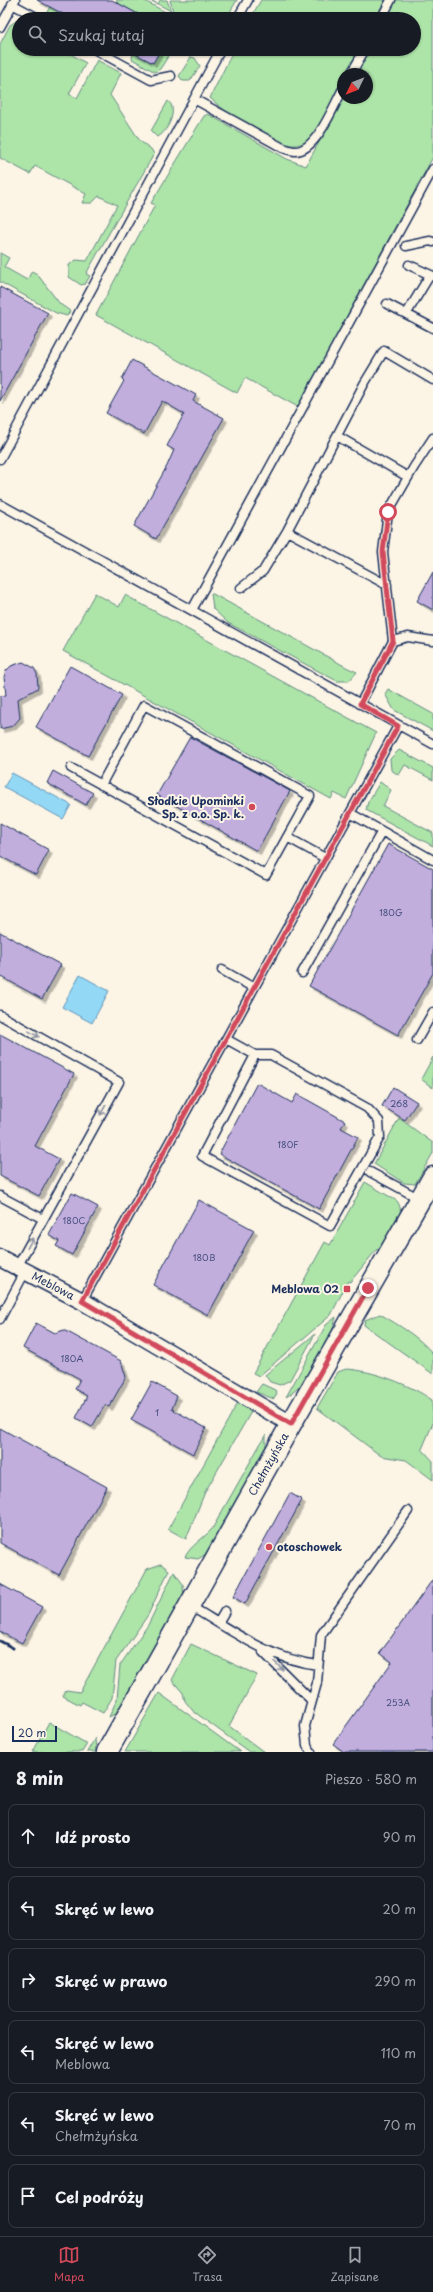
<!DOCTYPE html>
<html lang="pl">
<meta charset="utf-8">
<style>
body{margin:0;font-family:"Playpen Sans",sans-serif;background:#242831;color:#f1f3f6}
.compass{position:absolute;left:337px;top:68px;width:36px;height:36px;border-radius:50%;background:#171b24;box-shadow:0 1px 3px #0004;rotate:227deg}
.scale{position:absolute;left:12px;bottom:10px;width:45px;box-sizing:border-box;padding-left:4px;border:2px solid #1b2f5e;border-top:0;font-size:11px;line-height:14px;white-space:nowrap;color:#1b2f5e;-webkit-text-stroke:3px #fcf5e5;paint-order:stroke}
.stop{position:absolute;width:12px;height:12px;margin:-9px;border:3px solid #d1495b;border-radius:50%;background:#fff}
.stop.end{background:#d1495b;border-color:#fff;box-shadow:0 1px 4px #0008}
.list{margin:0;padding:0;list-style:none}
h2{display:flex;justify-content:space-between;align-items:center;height:52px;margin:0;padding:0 16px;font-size:17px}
h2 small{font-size:13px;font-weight:400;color:#9ea1a6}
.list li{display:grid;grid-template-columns:26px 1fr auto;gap:12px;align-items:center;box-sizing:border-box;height:64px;margin:0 8px 8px;padding:0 8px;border:1px solid #363941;border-radius:8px}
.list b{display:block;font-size:15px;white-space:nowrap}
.list p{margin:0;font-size:13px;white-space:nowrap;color:#9ea1a6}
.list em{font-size:13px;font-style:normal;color:#9ea1a6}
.icon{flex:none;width:22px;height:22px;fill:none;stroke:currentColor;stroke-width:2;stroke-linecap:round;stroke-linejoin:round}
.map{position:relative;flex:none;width:433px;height:1752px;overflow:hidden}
.search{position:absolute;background:#171b24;box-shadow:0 1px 3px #0004;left:12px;right:12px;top:12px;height:44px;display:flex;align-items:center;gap:10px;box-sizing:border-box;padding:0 14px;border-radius:22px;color:#9ea1a6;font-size:15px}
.sheet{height:484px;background:#171b24}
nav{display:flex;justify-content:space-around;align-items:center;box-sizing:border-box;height:56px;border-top:1px solid #363941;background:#171b24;font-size:11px;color:#9ea1a6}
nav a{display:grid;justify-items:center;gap:2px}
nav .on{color:#d1495b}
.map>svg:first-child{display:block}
.green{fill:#ade4a8;stroke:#648a83}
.water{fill:#93d8f5;stroke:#6394b9}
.building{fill:#c2aedd;stroke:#1b2f5e;filter:url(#shadow)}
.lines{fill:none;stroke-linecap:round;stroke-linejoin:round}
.service-casing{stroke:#1b2f5e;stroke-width:11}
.minor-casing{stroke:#1b2f5e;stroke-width:19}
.tertiary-casing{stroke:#1b2f5e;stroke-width:23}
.service{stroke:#fcf5e5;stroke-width:8}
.minor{stroke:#fcf5e5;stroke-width:16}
.tertiary{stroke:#fcf5e5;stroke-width:20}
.rail{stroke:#1b2f5e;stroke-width:3}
.oneway{stroke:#8c92a2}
.route{stroke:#d1495b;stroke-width:5}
.poi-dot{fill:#d1495b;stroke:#fcf5e5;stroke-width:1.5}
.labels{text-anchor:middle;stroke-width:4;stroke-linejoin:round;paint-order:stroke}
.number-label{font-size:9px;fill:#454f7e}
.poi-label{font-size:11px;font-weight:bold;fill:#1b2f5e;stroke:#fcf5e5;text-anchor:end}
.street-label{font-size:11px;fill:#1b2f5e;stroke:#fcf5e5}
</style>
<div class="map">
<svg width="433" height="1752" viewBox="0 0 433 1752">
<defs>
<filter id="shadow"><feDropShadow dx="3.5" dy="3.5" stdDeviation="0" flood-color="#0004"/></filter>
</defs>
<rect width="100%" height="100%" fill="#fcf5e5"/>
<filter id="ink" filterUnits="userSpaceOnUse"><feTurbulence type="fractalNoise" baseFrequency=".025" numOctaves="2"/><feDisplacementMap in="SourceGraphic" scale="8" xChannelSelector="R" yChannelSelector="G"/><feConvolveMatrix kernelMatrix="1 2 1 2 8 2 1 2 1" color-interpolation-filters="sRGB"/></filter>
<g filter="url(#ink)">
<path class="green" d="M54,0H77L68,17L60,13L57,18L47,12Z
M117,0H143L171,15L172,19H147L116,2Z
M150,0L158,4L160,0H167L171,11Z
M170,0H237L226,19H175Z
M261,0H385L375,19H250Z
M396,0H433V157L298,407L245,378L237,393L96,315L155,205L151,203L204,116L208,114L287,159L306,166L343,98H367V74H356L369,49H414V19H385Z
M19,19V49H62L86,63L69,94L77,98L97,60L121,73L110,95L140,141L151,149L154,154L86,274L90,276L85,284L81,285L69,277V265L76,260L87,261L117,205L99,196L92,203H82L86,194L35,166L30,174L0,158V44L10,25Z
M234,49H359L346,74H343V79C335,94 317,136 303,143C296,146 288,146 282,143C260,135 227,114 210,98Z
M160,50L169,55L160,69L155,72L132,59L133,52L153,63Z
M191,57L195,58L200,66L190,81H183L179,76Z
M168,101C179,109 167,134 157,137L151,131Z
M0,253L9,258L4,267L27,280L32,271L37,274L60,304L70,311L67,316L56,313L0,282Z
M95,593L119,607L125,595L376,733L346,799L334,793L331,799L63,651Z
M211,593L348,668L357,672L349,681H337L228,623L213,609Z
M388,689L433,714V731L394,710L385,694Z
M399,750L433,768V780L405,765L399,775L391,770L390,759Z
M380,782L391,790L383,806L433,833V846L366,810L368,802Z
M433,1057V1088L421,1079Z
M399,1118L433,1143V1153L415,1184L404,1183L374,1164Z
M365,1182L397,1201C408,1215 389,1237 382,1251L377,1249L350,1282L348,1281L331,1315L259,1376L253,1373L325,1242L330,1245Z
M380,1314C400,1326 418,1336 433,1354V1374L364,1325L365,1320Z
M336,1317C329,1347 314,1380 286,1397L326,1325Z
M315,1334L290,1380L280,1385L270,1382L265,1375Z
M346,1369C372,1370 411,1385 432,1400L433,1423L422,1449L433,1461V1480L406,1460L381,1456L317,1408L338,1372Z
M262,1384L275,1390L277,1394L274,1399L256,1392Z
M238,1402L251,1412L205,1492L186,1539L168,1529Z
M266,1434V1453L211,1551L198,1559L185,1557C191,1545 203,1539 212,1529Z
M161,1564L169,1570L148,1615L116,1661L112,1698L103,1713L82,1702L80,1705L63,1696L66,1690L80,1692L147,1569Z
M174,1572L183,1584L184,1600L121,1711L109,1717L117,1699L120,1665L148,1625Z
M191,1644L257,1675L229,1726L264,1752H249L193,1711L185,1701L183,1693L172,1680Z
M159,1693L240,1752H125Z
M49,1722L87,1744L82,1752H33Z
M95,1738L96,1752H87Z"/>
<path class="water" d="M12,773L71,805L63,819L4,787Z
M80,975L109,991L92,1023L62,1007Z"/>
<path class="building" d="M37,0H112L147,19H72Z
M126,49H161L153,63Z
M0,287L48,313L0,401Z
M132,360L196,395L193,401L224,418L156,539L134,526L167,466L174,450L167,446L184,414L162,401L144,434L106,413L124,381L122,379Z
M433,572V610L417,601Z
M23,662L34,668L37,674L38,688L18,699L20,718L13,726L0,729V696L6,695L4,677L6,671L11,666Z
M70,666L122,695L88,756L36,727Z
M190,737L290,791L257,851L157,795Z
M53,771L93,793L86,805L47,783Z
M0,823L49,850L36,875L0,856Z
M388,844L433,869V973L398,1035L309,986Z
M0,932L61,965L42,999L0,976Z
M0,1034L74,1074L35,1146L59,1159L39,1196L0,1176Z
M257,1083L292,1103L297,1094L345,1121L341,1128L358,1137L319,1209L219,1154Z
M393,1087L417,1102L405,1120L382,1106Z
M72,1193L98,1207L72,1255L56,1246L59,1241L49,1235Z
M199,1200L254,1230L208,1315L153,1285Z
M36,1323L55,1333L64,1330L121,1361L126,1377L109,1407L105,1405L92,1427L76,1418L87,1396L75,1389L80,1379L23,1348Z
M152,1382L177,1396L172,1409L206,1428L193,1454L131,1420Z
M0,1428L107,1487L59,1575L0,1543Z
M290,1493L302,1500L245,1604L233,1597Z
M433,1579V1752H344L333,1744L392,1662L380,1653Z
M0,1584L42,1607L22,1643L0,1632Z"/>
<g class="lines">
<g class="service-casing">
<path id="service" d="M12,4L40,19
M237,19L248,0
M381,19L391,0
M0,27L15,0
M94,49L151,80L171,76
M351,74L365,49
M194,99L283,148C287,149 292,151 295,151C316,152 334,105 343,89
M406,246L430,241L433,242
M409,265L433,276
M387,304L433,328
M407,313L430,275
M337,436L408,477
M0,459L221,49
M0,504L433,744
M287,531L387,585
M241,588L263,571L287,531L364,384L384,351L433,380
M192,610L433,169
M393,641L408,637L433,641
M360,704L393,641L383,552L388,512L414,467L433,438
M71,768L266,875L310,796L144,705L101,785
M350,813L433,860
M287,837L325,858
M222,970L254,988
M302,973L382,831
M0,1015L119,1082L17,1267
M226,1039L255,1055L202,1156L330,1226L380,1137L379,1121L367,1108L271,1055H255
M417,1040L433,1012
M370,1172L420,1199
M0,1196L43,1219
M82,1301L398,726
M0,1319L25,1272
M190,1606C231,1630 269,1659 318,1665
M218,1623L225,1611
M263,1652L311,1700
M311,1752L307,1745L305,1726L317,1683L321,1635L408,1511"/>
</g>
<g class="minor-casing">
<g id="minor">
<path id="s1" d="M0,1258L82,1301L291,1424"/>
</g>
</g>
<g class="tertiary-casing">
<g id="tertiary">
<path id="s2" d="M107,1752L291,1424L433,1177"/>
</g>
</g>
<use href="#service" class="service"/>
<use href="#minor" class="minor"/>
<use href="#tertiary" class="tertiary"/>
<path class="rail" d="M0,1641L13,1648"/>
</g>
<defs><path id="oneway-shaft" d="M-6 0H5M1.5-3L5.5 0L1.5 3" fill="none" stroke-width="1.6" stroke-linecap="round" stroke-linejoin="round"/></defs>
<g class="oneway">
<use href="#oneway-shaft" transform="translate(34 1034) rotate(29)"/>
<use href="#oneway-shaft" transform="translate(103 1110) rotate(119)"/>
<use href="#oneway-shaft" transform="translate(30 1243) rotate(-62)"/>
<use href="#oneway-shaft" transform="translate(279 1666) rotate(43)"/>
</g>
</g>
<g class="lines" filter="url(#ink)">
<path class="route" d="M368,1288L291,1424L82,1301L398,726L360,704L393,641L383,552L388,512"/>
</g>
<g class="poi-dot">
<circle cx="252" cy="807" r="4"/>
<rect x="343" y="1285" width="8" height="8" rx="2"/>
<circle cx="269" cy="1547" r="4"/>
</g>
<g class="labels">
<g class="number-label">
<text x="391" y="916">180G</text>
<text x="399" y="1107">268</text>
<text x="288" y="1148">180F</text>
<text x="74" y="1224">180C</text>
<text x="204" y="1261">180B</text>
<text x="72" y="1362">180A</text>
<text x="157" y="1416">1</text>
<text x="398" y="1706">253A</text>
</g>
<g class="poi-label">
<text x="244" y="805">Słodkie Upominki<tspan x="244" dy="13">Sp. z o.o. Sp. k.</tspan></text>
<text x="339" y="1293">Meblowa 02</text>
<text x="277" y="1551" text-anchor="start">otoschowek</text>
</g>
<g class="street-label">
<text dy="4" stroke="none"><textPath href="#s1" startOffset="60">Meblowa</textPath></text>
<text dy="4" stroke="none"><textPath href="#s2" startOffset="330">Chełmżyńska</textPath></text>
</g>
</g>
</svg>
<svg class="compass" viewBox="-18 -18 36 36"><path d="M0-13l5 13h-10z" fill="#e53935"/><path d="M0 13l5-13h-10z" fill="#9ea1a6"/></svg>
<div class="scale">20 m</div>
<div class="stop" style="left:388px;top:512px"></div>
<div class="stop end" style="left:368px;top:1288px"></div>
<div class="search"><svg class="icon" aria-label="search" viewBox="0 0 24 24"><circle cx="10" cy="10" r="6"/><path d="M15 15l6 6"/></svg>Szukaj tutaj</div>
</div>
<section class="sheet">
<h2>8 min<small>Pieszo · 580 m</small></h2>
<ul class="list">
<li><svg class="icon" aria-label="ahead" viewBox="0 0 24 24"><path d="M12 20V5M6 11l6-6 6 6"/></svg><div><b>Idź prosto</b></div><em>90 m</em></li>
<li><svg class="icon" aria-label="left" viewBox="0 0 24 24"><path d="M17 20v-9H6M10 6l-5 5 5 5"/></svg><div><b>Skręć w lewo</b></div><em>20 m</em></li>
<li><svg class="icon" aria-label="right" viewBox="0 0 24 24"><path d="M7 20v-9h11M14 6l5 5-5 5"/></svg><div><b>Skręć w prawo</b></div><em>290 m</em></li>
<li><svg class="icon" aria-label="left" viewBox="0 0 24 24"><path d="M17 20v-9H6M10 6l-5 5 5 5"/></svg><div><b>Skręć w lewo</b><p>Meblowa</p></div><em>110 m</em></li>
<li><svg class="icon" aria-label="left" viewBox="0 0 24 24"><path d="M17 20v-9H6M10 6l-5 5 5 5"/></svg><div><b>Skręć w lewo</b><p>Chełmżyńska</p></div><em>70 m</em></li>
<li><svg class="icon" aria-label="arrive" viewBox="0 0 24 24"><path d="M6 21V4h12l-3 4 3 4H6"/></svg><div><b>Cel podróży</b></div></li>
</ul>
</section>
<nav>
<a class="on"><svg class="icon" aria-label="map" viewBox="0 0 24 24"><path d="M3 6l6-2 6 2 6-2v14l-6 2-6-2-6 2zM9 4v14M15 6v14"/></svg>Mapa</a>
<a><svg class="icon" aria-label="directions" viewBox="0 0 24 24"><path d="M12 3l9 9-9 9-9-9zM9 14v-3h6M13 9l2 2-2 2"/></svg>Trasa</a>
<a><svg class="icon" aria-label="saved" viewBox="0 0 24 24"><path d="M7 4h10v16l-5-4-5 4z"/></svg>Zapisane</a>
</nav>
